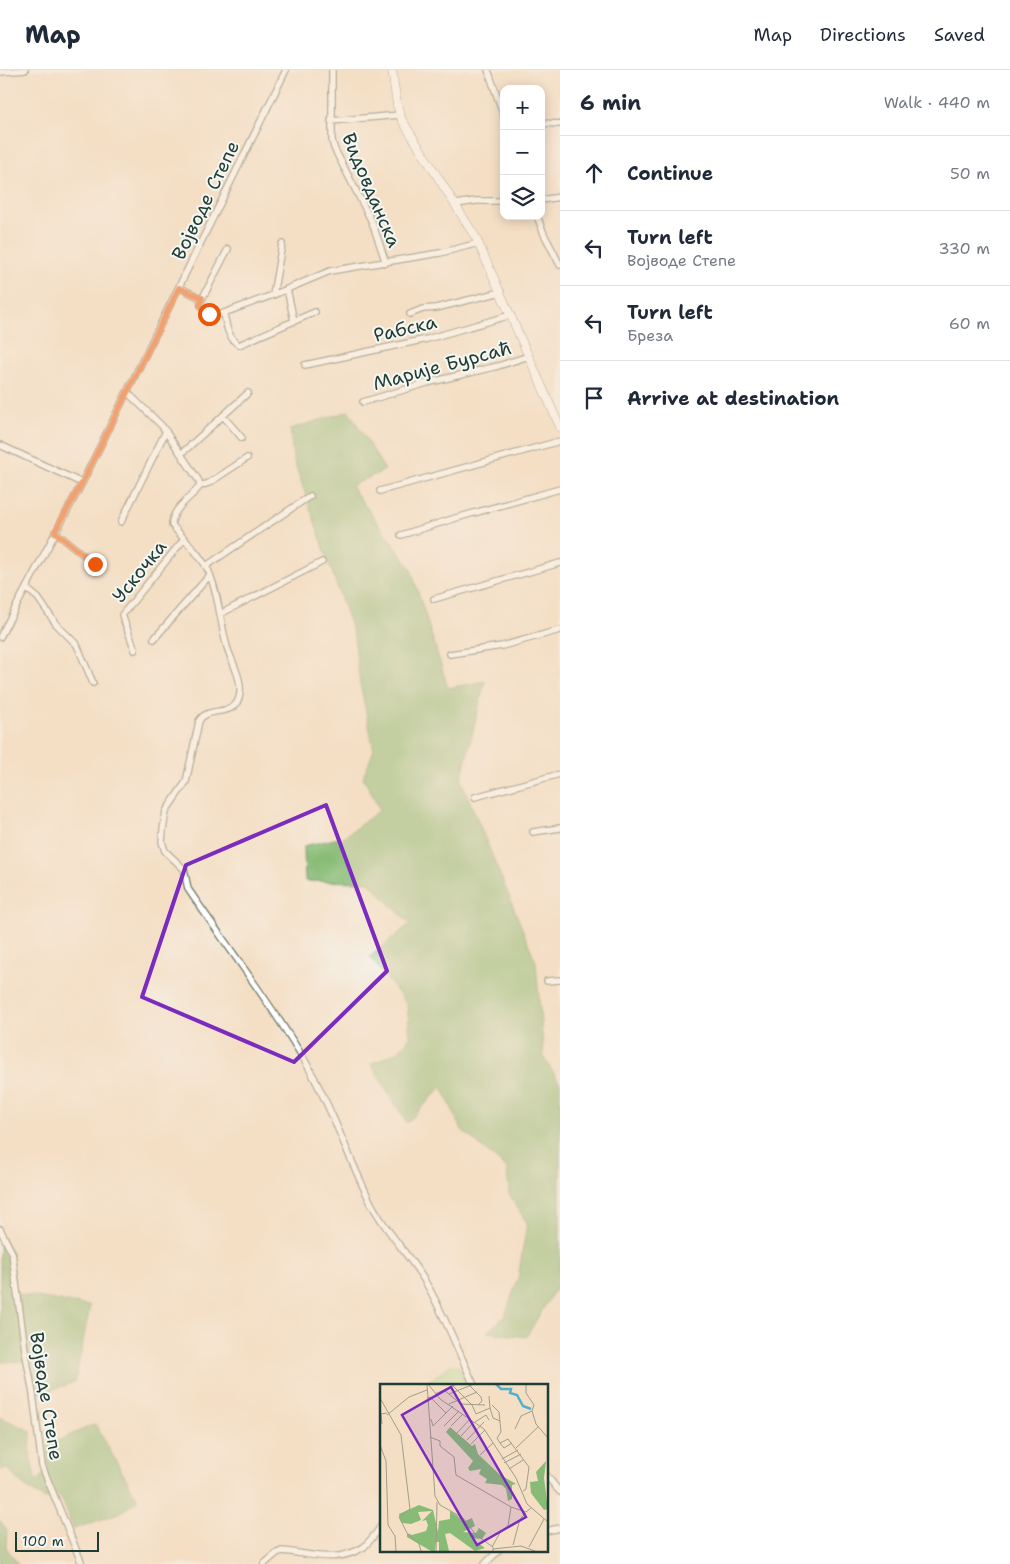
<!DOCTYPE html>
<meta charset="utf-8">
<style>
body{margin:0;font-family:"Shantell Sans",sans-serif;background:#f2f2f3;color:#1f2937}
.controls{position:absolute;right:15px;top:15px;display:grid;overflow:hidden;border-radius:10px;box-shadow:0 2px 12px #0003}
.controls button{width:45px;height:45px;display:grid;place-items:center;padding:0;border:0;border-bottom:1px solid #e0e1e3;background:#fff;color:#1f2937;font:25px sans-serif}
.scale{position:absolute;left:15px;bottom:12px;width:84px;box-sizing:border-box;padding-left:5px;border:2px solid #1f3d34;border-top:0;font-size:14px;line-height:18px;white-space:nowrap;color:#1f3d34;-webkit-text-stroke:4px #f6f6f2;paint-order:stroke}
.stop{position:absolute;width:15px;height:15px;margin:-11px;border:4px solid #ea580c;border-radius:50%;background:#fff}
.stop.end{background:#ea580c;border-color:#fff;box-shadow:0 1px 5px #0008}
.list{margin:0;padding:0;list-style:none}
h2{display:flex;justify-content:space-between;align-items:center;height:65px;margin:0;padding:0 20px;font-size:21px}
h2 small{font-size:16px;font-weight:400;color:#747a83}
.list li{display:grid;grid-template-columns:32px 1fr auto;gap:15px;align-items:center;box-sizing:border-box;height:75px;padding:0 20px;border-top:1px solid #e0e1e3}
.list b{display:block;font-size:19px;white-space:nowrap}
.list p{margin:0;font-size:16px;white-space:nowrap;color:#747a83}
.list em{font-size:16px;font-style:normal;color:#747a83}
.icon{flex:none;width:28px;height:28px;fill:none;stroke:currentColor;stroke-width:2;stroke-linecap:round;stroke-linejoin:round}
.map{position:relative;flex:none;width:560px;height:1494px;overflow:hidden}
header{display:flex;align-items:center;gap:30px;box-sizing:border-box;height:70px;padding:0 25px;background:#fff;border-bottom:1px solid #e0e1e3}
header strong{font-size:24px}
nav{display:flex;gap:28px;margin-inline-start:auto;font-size:18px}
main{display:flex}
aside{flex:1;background:#fff}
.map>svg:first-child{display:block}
.green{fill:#abdb89;stroke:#658c5e}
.forest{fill:#88bb75;stroke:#547c54}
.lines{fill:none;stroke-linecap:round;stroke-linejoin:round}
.minor-casing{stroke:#6a7667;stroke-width:8}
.tertiary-casing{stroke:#6a7667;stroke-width:9}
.minor{stroke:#fff;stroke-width:5.5}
.tertiary{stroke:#fff;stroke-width:8}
.route{stroke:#ea580c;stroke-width:6}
.marked{fill:none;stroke:#7b2cbf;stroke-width:4;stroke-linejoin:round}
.labels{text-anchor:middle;stroke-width:4;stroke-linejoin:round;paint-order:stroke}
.street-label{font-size:19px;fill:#1f3d34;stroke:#f6f6f2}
.inset-river{fill:none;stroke:#4fb0ce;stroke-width:2.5}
.inset-road{fill:none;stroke:#9f9e8b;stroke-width:1}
.view{fill:#7b2cbf;fill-opacity:0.15;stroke:#7b2cbf;stroke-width:2.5}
.inset-edge{fill:none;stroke:#1f3d34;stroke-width:2.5}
</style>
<header>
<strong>Map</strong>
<nav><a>Map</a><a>Directions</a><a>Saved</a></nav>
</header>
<main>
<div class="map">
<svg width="560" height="1494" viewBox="0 0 560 1494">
<rect width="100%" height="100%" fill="#f6f6f2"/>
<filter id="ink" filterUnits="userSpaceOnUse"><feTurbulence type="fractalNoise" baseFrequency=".02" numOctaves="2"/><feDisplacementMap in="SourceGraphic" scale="10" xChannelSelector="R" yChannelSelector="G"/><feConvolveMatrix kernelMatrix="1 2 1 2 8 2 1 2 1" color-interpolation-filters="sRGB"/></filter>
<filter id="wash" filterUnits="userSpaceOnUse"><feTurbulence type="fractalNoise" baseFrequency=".0096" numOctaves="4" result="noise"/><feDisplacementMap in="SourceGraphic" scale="20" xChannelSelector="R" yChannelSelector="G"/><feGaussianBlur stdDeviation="1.12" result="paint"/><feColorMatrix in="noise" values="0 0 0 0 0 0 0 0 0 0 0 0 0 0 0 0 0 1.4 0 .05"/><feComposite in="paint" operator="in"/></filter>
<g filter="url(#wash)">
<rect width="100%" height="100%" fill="#f4dfc5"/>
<path class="green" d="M451,1295L458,1296L468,1315H424Z"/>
<path class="forest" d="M349,341L385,400L351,416L411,499L448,618L485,611L461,710L536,892L544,988L560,1013V1211L526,1267L487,1262L505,1246L518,1208L527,1153L509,1124L507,1099L462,1060L442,1017L407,1053L371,994L399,981L410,967L407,934L370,887L410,854L369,812L305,811L304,776L344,767L380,740L363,707L374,680L360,614L354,566L293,388L290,359Z
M0,1164L12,1182L14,1223L90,1236L75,1312L38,1324L28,1291L0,1292Z
M0,1347L31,1361L30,1386L36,1412L48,1399V1375L95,1354L138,1430L119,1443L74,1459L60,1425L45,1429C30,1420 18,1414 9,1399L0,1400Z
M0,1450L7,1461L6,1477L18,1494H0Z"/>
</g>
<g filter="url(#ink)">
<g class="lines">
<g class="minor-casing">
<path id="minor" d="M332,0V70L334,78L372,152L386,193
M488,0L504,46
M0,2L25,0
M331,51L400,45
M541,53L560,54
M541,130L560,127
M456,134L476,131H504
M537,146L544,164L560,195
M228,179L201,231V235L209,244H221L232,240L273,225L330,201L440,183L479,173
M179,217L202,229
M287,219L294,251
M273,225L282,174
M224,243C226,255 228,268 239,275L315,242
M410,244L423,239L436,238L501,222
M305,295L427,269L511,245
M127,322L162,356L199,411L200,416C191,428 171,439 172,455C184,470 199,482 208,500C219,524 220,552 227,577C232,593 244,611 239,628C233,648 208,635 199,651L186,712L166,741L163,760L162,772L165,781L184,799L188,819C227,876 270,932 305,991C332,1037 348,1088 372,1135C387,1163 410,1186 426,1213C445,1246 458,1281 474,1315
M363,332L427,313L498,296L529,286
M223,346L242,368
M0,375L82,413
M182,383L248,323
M200,416L209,413L247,388
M380,421L560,371
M121,452L166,361
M55,462L95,494
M401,465L456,448L560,419
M206,496L310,426
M26,518L38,528L56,554L77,575L93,613
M434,529L560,493
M220,544L322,492
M0,567L82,413L286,0
M154,569L210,505
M135,580L122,545L184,469
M450,584L502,576L560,560
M475,727L560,704
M533,762L560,758
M547,911L560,910
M0,1159L12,1183L25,1280L33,1324L42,1396L82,1494
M546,1405L560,1422
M546,1461L560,1458
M264,1494L277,1483L282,1481C315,1484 335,1494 364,1477C370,1470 377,1464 381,1455
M485,1494L499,1480"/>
</g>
<g class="tertiary-casing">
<path id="tertiary" d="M392,0L397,35L402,50L476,168L560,357"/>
</g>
<use href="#minor" class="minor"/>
<use href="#tertiary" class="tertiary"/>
</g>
</g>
<g class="lines" filter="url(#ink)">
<path class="route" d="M95,494L55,462L82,413L179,218L202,228L200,235L209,244"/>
</g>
<path d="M0 0H560V1494H0ZM326,735L387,901L294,992L142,927L186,795Z" fill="#f4dfc5" fill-opacity=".55" fill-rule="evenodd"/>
<path class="marked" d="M326,735L387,901L294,992L142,927L186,795Z"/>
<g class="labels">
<g class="street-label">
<text transform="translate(372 120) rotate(67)" y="7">Видовданска</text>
<text transform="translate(205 130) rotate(-64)" y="7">Војводе Степе</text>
<text transform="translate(405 258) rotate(-13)" y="7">Рабска</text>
<text transform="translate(442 295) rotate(-15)" y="7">Марије Бурсаћ</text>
<text transform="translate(139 501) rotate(-51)" y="7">Ускочка</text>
<text transform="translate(47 1326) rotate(81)" y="7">Војводе Степе</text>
</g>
</g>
<g transform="translate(380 1314)">
<rect width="168" height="168" fill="#f4dfc5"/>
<path d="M70,43L92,62L95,60L98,70L119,90L136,100L132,101V115L128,117L126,105L122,101L105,99L107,95L99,90L101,85L90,87L88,84L93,77L66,48ZM166,77L164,94L168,125L164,126L151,109L150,98L158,97L156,88ZM39,121L53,126L58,148L59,137L70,135V127L85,137L92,134L95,142L83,148L96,149L99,144L106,149L102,155L91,154L105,164L95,167L70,149L65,150L69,167H59V158H56L55,167H51L27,153V149L32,151L46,147L48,141L46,136L42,137L52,127L38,128L41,136L31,140L22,139L20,135L19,130Z" fill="#88bb75"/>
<path class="inset-river" d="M116,0L121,5H131L130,9L137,11L143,22L151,25"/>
<path class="inset-road" d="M47,0L55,112L60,121L83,134L96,151L113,163V167M48,0L60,15L104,45L136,94L147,120L168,138M71,0L92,21L96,30L110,24L109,12M88,0L101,13L102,17L98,21M146,0V9L154,21L152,27L156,40L168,54M64,6L81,20L105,21M55,10L77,0M69,10L94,0M0,14L21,51L30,125L19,133L27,149L39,160L41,167M47,14L50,13L66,29M69,20L97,8M112,21L119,28L121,48L117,54L120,59L128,55L149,83L146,105L143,107M110,24L113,34L120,37M7,31L29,13L47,6M51,35L53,42L73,22M95,38L106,31L109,36M2,40L1,30L7,29M64,42L79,27M71,42L83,30M135,45L141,32L152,27M77,49L90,35M81,52L94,38M50,53L60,57V62L74,73L76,91L131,123M87,56L104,38M120,59L124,64L132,59M91,60L105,46M0,61L6,77L8,141L15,152L16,167M136,64L158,43M100,71L113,59M122,75L138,66M124,79L141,70M129,85L143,76M133,161L140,135L146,129M112,163L121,147L128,142L131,123L146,128L151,124M149,163L164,135M113,165L141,162L155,167M56,167L57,118"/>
<path class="view" d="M71,3L146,133L97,161L22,31Z"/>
<rect width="168" height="168" class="inset-edge"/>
</g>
</svg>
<div class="controls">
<button>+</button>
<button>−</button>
<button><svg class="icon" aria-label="layers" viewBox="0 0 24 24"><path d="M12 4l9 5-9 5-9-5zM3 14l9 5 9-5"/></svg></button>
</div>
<div class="scale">100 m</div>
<div class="stop" style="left:209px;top:244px"></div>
<div class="stop end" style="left:95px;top:494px"></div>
</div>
<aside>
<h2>6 min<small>Walk · 440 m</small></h2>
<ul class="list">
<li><svg class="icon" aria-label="ahead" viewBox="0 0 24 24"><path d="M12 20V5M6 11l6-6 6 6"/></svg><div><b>Continue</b></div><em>50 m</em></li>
<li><svg class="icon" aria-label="left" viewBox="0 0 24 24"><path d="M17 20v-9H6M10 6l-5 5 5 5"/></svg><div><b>Turn left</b><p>Војводе Степе</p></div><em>330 m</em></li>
<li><svg class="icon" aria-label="left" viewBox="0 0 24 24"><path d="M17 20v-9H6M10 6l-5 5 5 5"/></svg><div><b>Turn left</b><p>Бреза</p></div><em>60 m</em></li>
<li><svg class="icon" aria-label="arrive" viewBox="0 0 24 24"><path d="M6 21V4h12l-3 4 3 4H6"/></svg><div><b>Arrive at destination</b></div></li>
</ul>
</aside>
</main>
